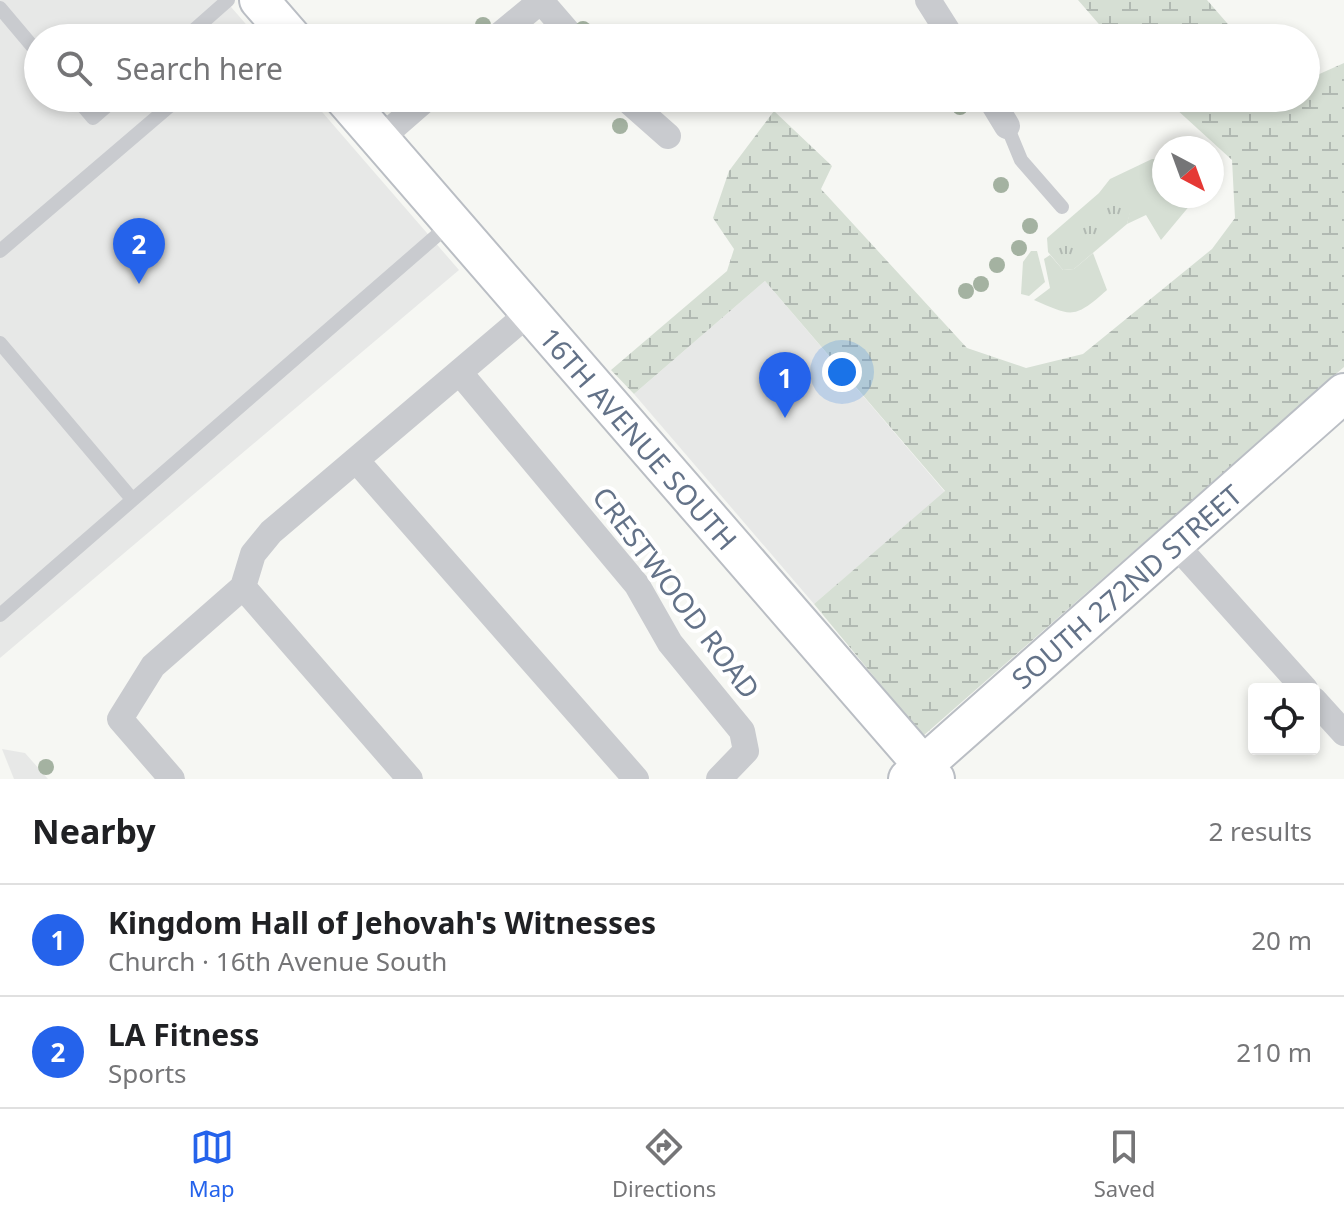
<!DOCTYPE html>
<meta charset="utf-8">
<style>
body{margin:0;font-family:"Noto Sans",sans-serif;background:#f2f2f2;color:#202124}
.controls{position:absolute;right:24px;bottom:24px;display:grid;overflow:hidden;border-radius:8px;box-shadow:0 4px 12px #0003}
.controls button{width:72px;height:72px;display:grid;place-items:center;padding:0;border:0;border-bottom:2px solid #e0e0e0;background:#fff;color:#202124;font:40px sans-serif}
.compass{position:absolute;left:1152px;top:136px;width:72px;height:72px;border-radius:50%;background:#fff;box-shadow:0 4px 12px #0003;rotate:139deg}
.you{position:absolute;left:842px;top:372px;width:28px;height:28px;margin:-20px;border:6px solid #fff;border-radius:50%;background:#1a73e8;box-shadow:0 0 0 12px #1a73e833}
.badge{display:grid;place-items:center;width:52px;height:52px;border-radius:50%;background:#2563eb;color:#fff;font-size:26px;font-weight:700}
.pin{position:absolute;translate:-50% -66px;filter:drop-shadow(0 2px 4px #0008)}
.pin::after{content:'';position:absolute;top:42px;width:28px;height:24px;background:inherit;clip-path:polygon(0 0,100% 0,50% 100%)}
.list{margin:0;padding:0;list-style:none}
h2{display:flex;justify-content:space-between;align-items:center;height:104px;margin:0;padding:0 32px;font-size:34px}
h2 small{font-size:26px;font-weight:400;color:#757577}
.list li{display:grid;grid-template-columns:52px 1fr auto;gap:24px;align-items:center;box-sizing:border-box;height:112px;padding:0 32px;border-top:2px solid #e0e0e0}
.list b{display:block;font-size:30px;white-space:nowrap}
.list p{margin:0;font-size:26px;white-space:nowrap;color:#757577}
.list em{font-size:26px;font-style:normal;color:#757577}
.icon{flex:none;width:44px;height:44px;fill:none;stroke:currentColor;stroke-width:2;stroke-linecap:round;stroke-linejoin:round}
.map{position:relative;flex:none;width:1344px;height:779px;overflow:hidden}
.search{position:absolute;background:#fff;box-shadow:0 4px 12px #0003;left:24px;right:24px;top:24px;height:88px;display:flex;align-items:center;gap:20px;box-sizing:border-box;padding:0 28px;border-radius:44px;color:#757577;font-size:30px}
.sheet{height:328px;background:#fff}
nav{display:flex;justify-content:space-around;align-items:center;box-sizing:border-box;height:112px;border-top:2px solid #e0e0e0;background:#fff;font-size:22px;color:#757577}
nav a{display:grid;justify-items:center;gap:4px}
nav .on{color:#2563eb}
.map>svg:first-child{display:block}
.built{fill:#e7e8e7}
.green{fill:#d6dfd4}
.wetland{fill:url(#wetland-marsh)}
.park{fill:url(#park-tufts)}
.lines{fill:none;stroke-linecap:round;stroke-linejoin:round}
.secondary-casing{stroke:#babec4;stroke-width:42}
.service{stroke:#c9cbcf;stroke-width:14}
.minor{stroke:#c9cbcf;stroke-width:26}
.secondary{stroke:#fff;stroke-width:38}
.tree{fill:#a4b2a1}
.labels{text-anchor:middle;stroke-width:8;stroke-linejoin:round;paint-order:stroke}
.street-label{font-size:28px;fill:#637288;stroke:#fff}
</style>
<div class="map">
<svg width="1344" height="779" viewBox="0 0 1344 779">
<defs>
<pattern id="wetland-marsh" width="20" height="14" patternUnits="userSpaceOnUse" patternTransform="scale(2)"><rect width="20" height="14" fill="#d6dfd4"/><path d="M1 5h8M5 5V1M11 12h8M15 12V8" fill="none" stroke="#b1b9b2"/></pattern>
<pattern id="park-tufts" width="24" height="20" patternUnits="userSpaceOnUse" patternTransform="scale(2)"><rect width="24" height="20" fill="#d6dfd4"/><path d="M3 7l-1-3M5 7V3M7 7l1-3M15 17l-1-3M17 17v-4M19 17l1-3" fill="none" stroke="#b1b9b2"/></pattern>
</defs>
<rect width="100%" height="100%" fill="#f6f7f3"/>
<path class="built" d="M0,0H225L258,38H38V98H310L459,270L0,658Z
M765,281L945,492L814,604L634,394Z
M2,749L25,753L48,779H14Z"/>
<path class="green" d="M1152,159H1164V196H1178L1191,204L1161,240L1146,215L1127,224L1132,202L1099,193L1110,179Z
M1031,251H1037L1045,282L1029,296L1021,294L1023,262Z
M1093,253L1107,290C1074,319 1073,317 1034,300L1050,288L1044,259L1050,255L1063,270L1074,269Z"/>
<path class="wetland" d="M1078,0H1207L1240,38H1111Z
M1344,63V367L923,736L814,604L945,491L765,281L634,394L611,370L727,271L734,249L713,218L729,171L774,111L832,166L821,189L967,348L1026,368L1083,354L1212,249L1235,218L1232,160L1164,98H1306V80Z"/>
<path class="park" d="M1121,190L1133,202L1127,224L1074,269L1063,270L1048,252L1047,238L1099,193Z"/>
<g class="lines">
<g class="secondary-casing">
<path id="secondary" d="M259,0L292,38
M344,98L935,779
M908,779L1344,393"/>
</g>
<path class="service" d="M0,8L38,53
M185,38L228,0
M249,38L273,17
M76,98L93,118L116,98
M1007,126L1021,160L1062,207
M0,251L179,98
M0,343L132,499
M0,615L450,224"/>
<path class="minor" d="M928,0L952,38
M541,1L573,38
M496,38L542,0
M625,98L668,136
M990,98L1007,126
M380,139L427,98
M460,373L637,585L670,643L742,731L746,751L719,779
M356,460L636,779
M1176,545L1305,689
M243,587L410,779
M1314,700L1344,733
M172,779L120,719L153,666L243,587L253,554L271,532L529,313"/>
<use href="#secondary" class="secondary"/>
</g>
<g class="tree">
<circle cx="483" cy="25" r="8"/>
<circle cx="583" cy="29" r="8"/>
<circle cx="960" cy="107" r="8"/>
<circle cx="620" cy="126" r="8"/>
<circle cx="1001" cy="185" r="8"/>
<circle cx="1030" cy="226" r="8"/>
<circle cx="1019" cy="248" r="8"/>
<circle cx="997" cy="265" r="8"/>
<circle cx="981" cy="284" r="8"/>
<circle cx="966" cy="291" r="8"/>
<circle cx="46" cy="767" r="8"/>
</g>
<g class="labels">
<g class="street-label">
<text transform="translate(638 439) rotate(49)" y="10">16TH AVENUE SOUTH</text>
<text transform="translate(1127 587) rotate(-41)" y="10">SOUTH 272ND STREET</text>
<text transform="translate(676 593) rotate(53)" y="10">CRESTWOOD ROAD</text>
</g>
</g>
</svg>
<div class="controls">
<button><svg class="icon" aria-label="locate" viewBox="0 0 24 24"><circle cx="12" cy="12" r="6"/><path d="M12 2v4M12 18v4M2 12h4M18 12h4"/></svg></button>
</div>
<svg class="compass" viewBox="-18 -18 36 36"><path d="M0-13l5 13h-10z" fill="#e53935"/><path d="M0 13l5-13h-10z" fill="#757577"/></svg>
<div class="you"></div>
<div class="pin badge" style="left:785px;top:418px">1</div>
<div class="pin badge" style="left:139px;top:284px">2</div>
<div class="search"><svg class="icon" aria-label="search" viewBox="0 0 24 24"><circle cx="10" cy="10" r="6"/><path d="M15 15l6 6"/></svg>Search here</div>
</div>
<section class="sheet">
<h2>Nearby<small>2 results</small></h2>
<ul class="list">
<li><span class="badge">1</span><div><b>Kingdom Hall of Jehovah's Witnesses</b><p>Church · 16th Avenue South</p></div><em>20 m</em></li>
<li><span class="badge">2</span><div><b>LA Fitness</b><p>Sports</p></div><em>210 m</em></li>
</ul>
</section>
<nav>
<a class="on"><svg class="icon" aria-label="map" viewBox="0 0 24 24"><path d="M3 6l6-2 6 2 6-2v14l-6 2-6-2-6 2zM9 4v14M15 6v14"/></svg>Map</a>
<a><svg class="icon" aria-label="directions" viewBox="0 0 24 24"><path d="M12 3l9 9-9 9-9-9zM9 14v-3h6M13 9l2 2-2 2"/></svg>Directions</a>
<a><svg class="icon" aria-label="saved" viewBox="0 0 24 24"><path d="M7 4h10v16l-5-4-5 4z"/></svg>Saved</a>
</nav>
